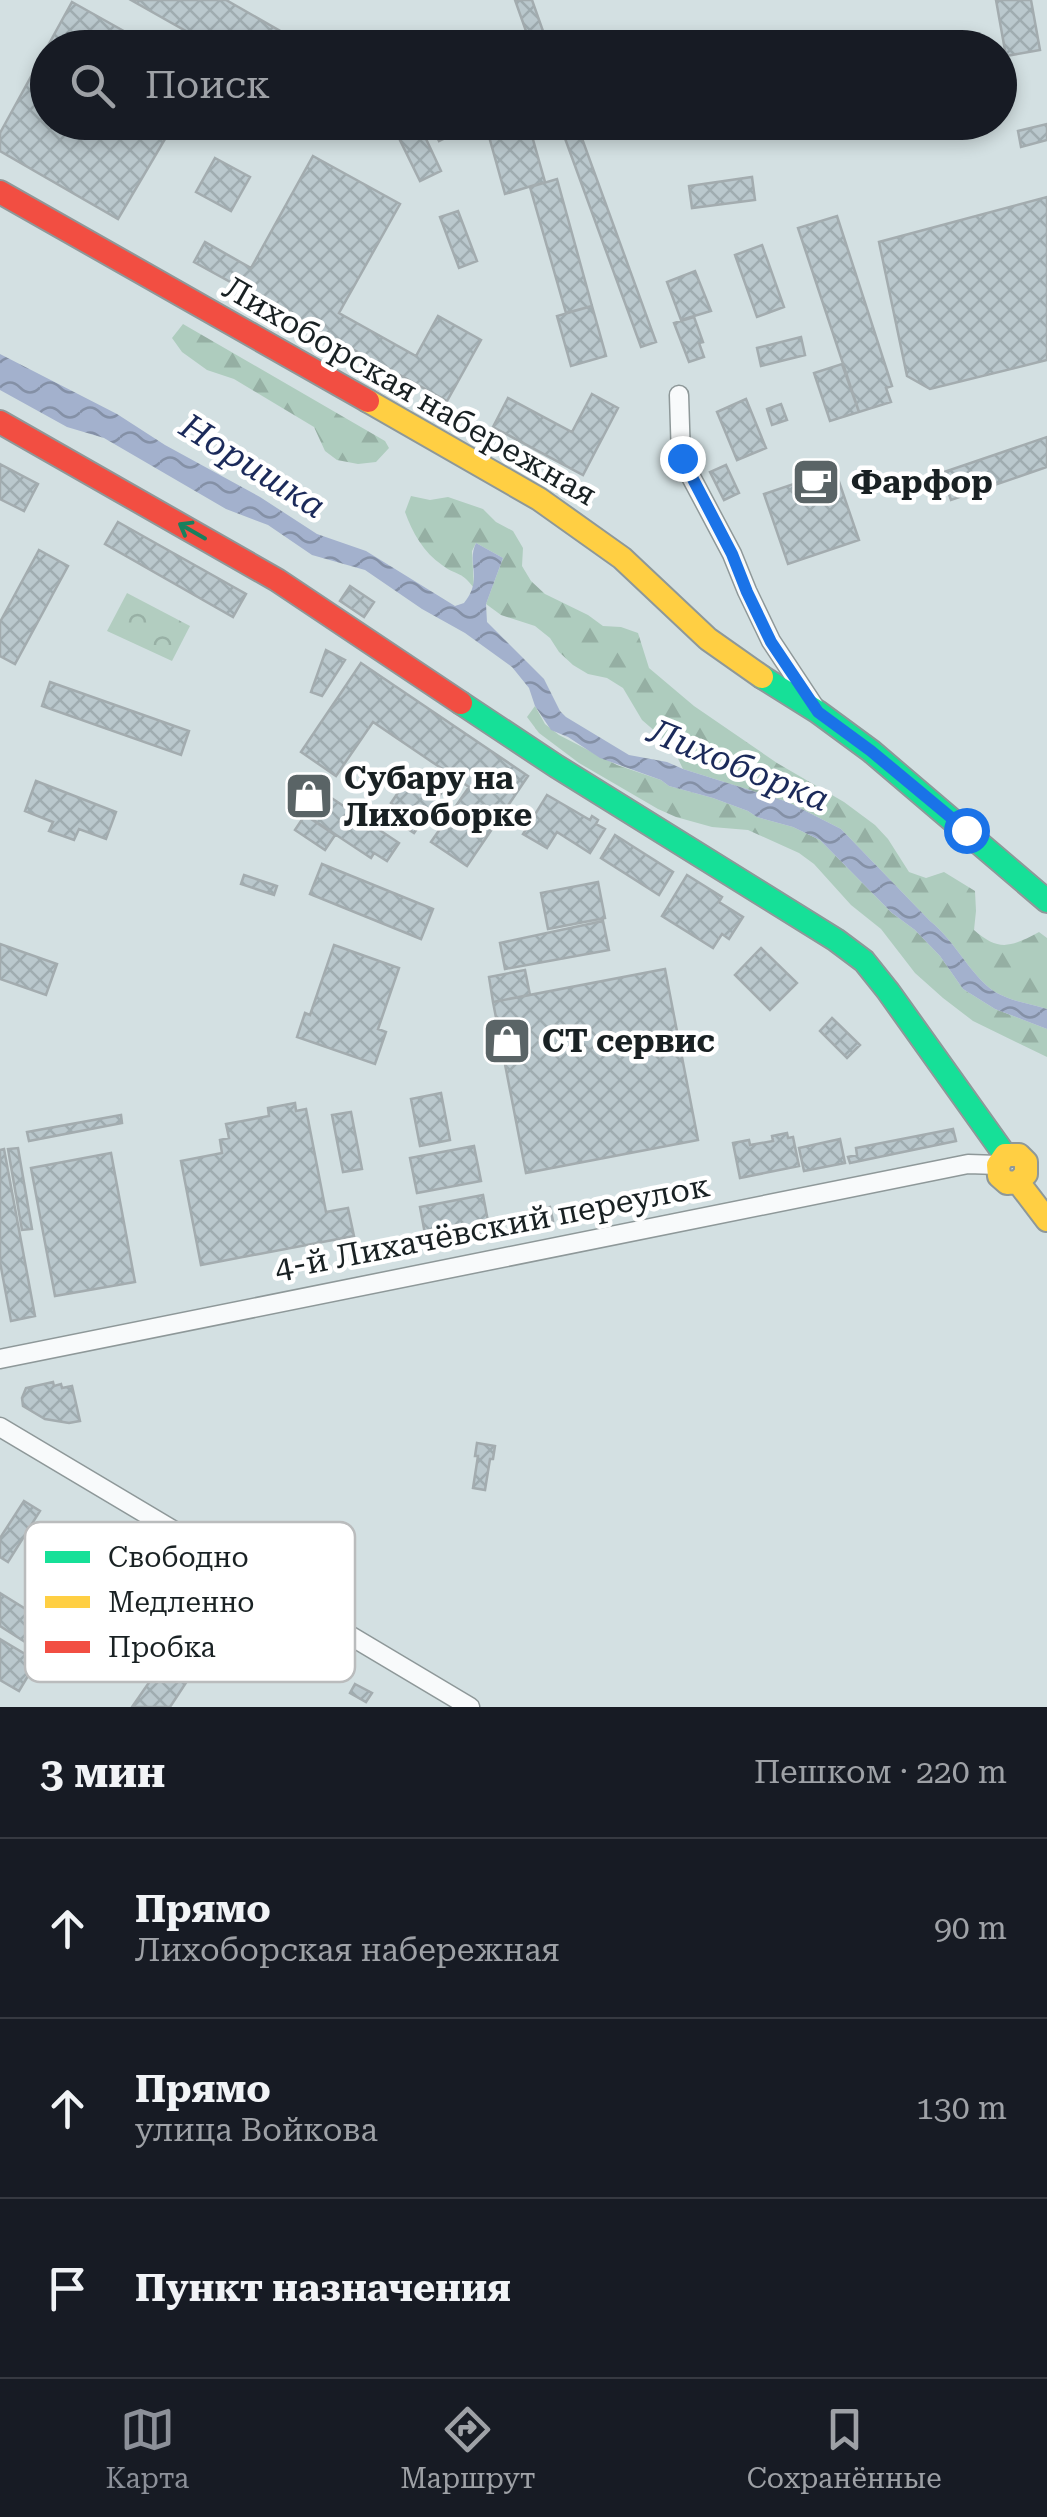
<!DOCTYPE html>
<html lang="ru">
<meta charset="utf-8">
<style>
body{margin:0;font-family:"Roboto Serif",serif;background:#242831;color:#f1f3f6}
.stop{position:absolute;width:30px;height:30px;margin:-22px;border:8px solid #1a73e8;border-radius:50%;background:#fff}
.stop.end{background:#1a73e8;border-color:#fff;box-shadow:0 2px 10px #0008}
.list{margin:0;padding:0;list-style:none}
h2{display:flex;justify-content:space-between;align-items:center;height:130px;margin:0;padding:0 40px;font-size:42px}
h2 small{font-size:32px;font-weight:400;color:#9ea1a6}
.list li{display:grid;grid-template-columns:65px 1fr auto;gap:30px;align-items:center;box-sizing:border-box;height:180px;padding:0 40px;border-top:2px solid #363941}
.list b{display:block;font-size:38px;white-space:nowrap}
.list p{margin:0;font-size:32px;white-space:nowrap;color:#9ea1a6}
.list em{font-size:32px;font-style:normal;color:#9ea1a6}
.icon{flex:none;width:55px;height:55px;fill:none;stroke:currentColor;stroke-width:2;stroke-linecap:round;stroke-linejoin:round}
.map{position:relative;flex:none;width:1047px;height:1707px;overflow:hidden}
.search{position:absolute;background:#171b24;box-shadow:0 5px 15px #0003;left:30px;right:30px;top:30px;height:110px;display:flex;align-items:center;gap:25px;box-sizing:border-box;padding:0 35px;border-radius:55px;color:#9ea1a6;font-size:38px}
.sheet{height:670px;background:#171b24}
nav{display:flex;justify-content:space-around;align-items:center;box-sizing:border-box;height:140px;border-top:2px solid #363941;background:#171b24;font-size:28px;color:#9ea1a6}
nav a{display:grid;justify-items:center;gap:5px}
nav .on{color:#8c9099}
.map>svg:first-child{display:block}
.forest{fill:url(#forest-firs)}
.park{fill:url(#park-crowns)}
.water{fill:url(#water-waves)}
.building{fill:url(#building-cross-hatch);stroke:#a3acaf;stroke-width:2.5}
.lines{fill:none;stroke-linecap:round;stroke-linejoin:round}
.street-casing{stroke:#8e9899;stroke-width:21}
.fast-casing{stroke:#8e9899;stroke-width:26}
.slow-casing{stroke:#8e9899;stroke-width:26}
.jam-casing{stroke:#8e9899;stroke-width:26}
.street{stroke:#f8fafb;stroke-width:18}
.fast{stroke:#16e098;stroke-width:22}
.slow{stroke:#ffcf43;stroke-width:22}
.jam{stroke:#f24e42;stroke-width:22}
.oneway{stroke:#18805e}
.route{stroke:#1a73e8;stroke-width:12}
.labels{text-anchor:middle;stroke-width:9;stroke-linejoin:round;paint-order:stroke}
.street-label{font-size:32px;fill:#192123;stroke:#fff}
.poi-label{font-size:32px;font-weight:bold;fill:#192123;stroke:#fff;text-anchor:start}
.water-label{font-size:35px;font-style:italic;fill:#1b2a5a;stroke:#fff}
.key{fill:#fff;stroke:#babcbd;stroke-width:2.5}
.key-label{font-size:28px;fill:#192123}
</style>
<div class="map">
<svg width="1047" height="1707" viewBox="0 0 1047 1707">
<defs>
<pattern id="forest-firs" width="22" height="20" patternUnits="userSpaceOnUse" patternTransform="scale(2.5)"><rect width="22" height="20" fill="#aeccbe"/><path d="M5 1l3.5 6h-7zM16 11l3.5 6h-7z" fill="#95afa3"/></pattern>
<pattern id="park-crowns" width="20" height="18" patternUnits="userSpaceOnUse" patternTransform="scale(2.5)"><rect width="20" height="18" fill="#b2cdc0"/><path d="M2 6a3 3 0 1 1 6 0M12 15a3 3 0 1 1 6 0" fill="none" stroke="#98b0a5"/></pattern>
<pattern id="water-waves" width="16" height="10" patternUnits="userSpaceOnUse" patternTransform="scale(2.5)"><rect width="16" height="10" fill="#a3b1cd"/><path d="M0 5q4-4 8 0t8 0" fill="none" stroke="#8490a6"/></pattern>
<pattern id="building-cross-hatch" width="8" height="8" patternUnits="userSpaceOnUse" patternTransform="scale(2.5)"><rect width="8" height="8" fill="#bac8cd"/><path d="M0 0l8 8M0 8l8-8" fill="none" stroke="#9facb0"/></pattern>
</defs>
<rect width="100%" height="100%" fill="#d3e0e2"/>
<path class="forest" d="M183,324L385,441L389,448L376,462L358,464L337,460L325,451L314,427L234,379L207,370L182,352L172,338Z
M411,496L430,500L448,497L483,509L496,522L513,531L523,548L522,566L531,581L545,594L588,615L603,626L621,627L638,633L649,668L694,706L777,763L844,802L875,825L888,839L909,872L926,878L944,872L975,891L976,911L974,930C999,952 1011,947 1039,932L1047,938V1009C1032,1004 1015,1002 1001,995C974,983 956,941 930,921L841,829L788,802L683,769L672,746L642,720L623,688L607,678L588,674L573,665L559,652L550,638L535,626L501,615L486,604L503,558L476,543L472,551L474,588C459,569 458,577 442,565C424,553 412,532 405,512Z
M535,706L545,724L559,735L617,765L661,780L669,786L713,798L748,811L757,817L793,827L820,840L892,913L915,930L940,956L963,989L995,1009L1047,1029V1057L973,1021L943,998L915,973L881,929L851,905L814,864L799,853L748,830L712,827L676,817L658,809L579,763L539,733L527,717Z"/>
<path class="park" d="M127,593L190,626L172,661L107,631Z"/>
<path class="water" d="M0,354L117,414L165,445L260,497L317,534L366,551L455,606L464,603C484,578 466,564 476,543L503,558L486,604L487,622L544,679L560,711L566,717L629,755L667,762L683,769L788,802L841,829L930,921C956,941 974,983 1001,995C1015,1002 1032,1004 1047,1009V1029L995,1009L963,989L940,956L915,930L892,913L820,840L793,827L757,817L748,811L713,798L669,786L661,780L600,758L568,737L551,730L535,706L529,688L512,667L465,633L422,609L365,570L312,555L268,525L226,509L104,438L67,427L0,390Z"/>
<path class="building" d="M131,0H226L310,48H216Z
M515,0H532L549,48H532Z
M996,0H1031L1040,50L1006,56Z
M72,2L154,48H48V122H175L118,219L0,151V133Z
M430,122H466L468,127L439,141Z
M485,122H528L545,182L505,194Z
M559,122H576L656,342L641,347Z
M1047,124V140L1021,147L1018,131Z
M420,126L441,171L420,181L398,136Z
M313,156L400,204L339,313L416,356L438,316L481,340L447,401L194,262L205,242L251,268Z
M215,158L250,177L231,211L196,192Z
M752,177L755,200L692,208L689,186Z
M557,179L592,306L566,313L530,187Z
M1047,197V360L930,389L907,376L879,242Z
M458,211L477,261L459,268L440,217Z
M837,216L892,386L886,388L891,402L859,412L798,228Z
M762,245L784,307L757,317L735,255Z
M695,271L711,311L681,320L667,282Z
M592,306L606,356L571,366L557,316Z
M694,317L703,342L699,343L704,357L689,362L674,323Z
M801,337L805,355L761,366L757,348Z
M842,364L859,412L830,421L814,373Z
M592,394L618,408L583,475L493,427L508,398L572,432Z
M746,399L766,448L737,460L717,412Z
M781,404L787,420L772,425L767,409Z
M1047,437V467L951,500L941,473Z
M0,464L38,484L24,511L0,499Z
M726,465L739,493L724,500L710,472Z
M835,470L859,540L788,564L764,494Z
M118,522L246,594L233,617L105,544Z
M39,550L68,566L15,664L0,656V622Z
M350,586L374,602L364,617L340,601Z
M326,650L345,660L322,696L311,692Z
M361,663L528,776L467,866L431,842L469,787L373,722L336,776L301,752Z
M50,682L189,731L181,755L42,706Z
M412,772L442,792L414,833L391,818L398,808L391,803Z
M36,781L116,812L106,839L79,829L74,840L49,831L53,822L25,811Z
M312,785L399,843L387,861L374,853L371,858L297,809Z
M547,795L590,820L592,816L598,820L596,824L605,829L590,853L557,832L547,848L523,834Z
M305,815L335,835L325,850L295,830Z
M615,835L673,872L659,895L601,858Z
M322,864L433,909L421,939L310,894Z
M244,875L277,886L274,895L241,884Z
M687,875L722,897L719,902L743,917L729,939L722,934L713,948L662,916Z
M598,882L605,918L548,929L541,893Z
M603,921L609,950L505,969L500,943Z
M0,944L57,964L46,995L0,979Z
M334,945L399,968L378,1029L386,1032L375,1064L297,1037L305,1013L310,1015Z
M761,948L797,983L770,1010L735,975Z
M665,969L698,1140L526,1173L493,1002Z
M525,970L530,995L493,1002L489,977Z
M832,1018L860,1045L847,1058L820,1031Z
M441,1093L450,1140L420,1146L411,1099Z
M295,1103L296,1111L306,1109L326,1212L348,1208L354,1236L201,1265L181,1161L222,1153L220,1140L229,1138L226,1124L269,1116L268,1108Z
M351,1112L362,1169L343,1172L332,1115Z
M121,1115L122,1123L29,1141L27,1132Z
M953,1129L956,1141L850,1163L848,1157L857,1155L856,1148Z
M787,1133L788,1138L793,1137L799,1166L740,1178L733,1143L749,1140L750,1145L773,1141L772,1136Z
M840,1139L845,1163L804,1171L799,1148Z
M474,1146L481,1181L417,1193L410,1158Z
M18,1148L32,1229L22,1230L8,1149Z
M4,1149L35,1316L11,1321L0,1262V1150Z
M111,1153L135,1282L55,1296L31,1168Z
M483,1195L490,1232L427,1245L420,1207Z
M550,1207L553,1221L522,1227L519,1213Z
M53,1382L54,1386L61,1384L62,1388L72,1386L80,1421L69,1423L45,1419L23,1406L22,1398L26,1388Z
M477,1443L495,1446L493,1459H490L485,1490L473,1488L478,1456H475Z
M24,1501L40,1511L8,1562L0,1557V1538Z
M0,1593L48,1623L33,1647L0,1626Z
M0,1639L30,1657L27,1662L34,1666L19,1691L0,1680Z
M166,1658L191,1675L170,1707H132Z
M355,1684L372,1693L366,1702L350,1693Z"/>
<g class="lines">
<g class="street-casing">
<path id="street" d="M679,395L681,458L732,554L747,591L771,641L814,706
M0,1359L968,1164L998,1165
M0,1427L470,1707"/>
</g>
<g class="fast-casing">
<path id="fast" d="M762,677L818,712L871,751L1047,901
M461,703L556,766L836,940L864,961L888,991L1005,1155"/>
</g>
<g class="slow-casing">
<path id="slow" d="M368,401L539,499L622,558L708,639L762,677
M1018,1182L1026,1174V1162L1019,1155H1005L998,1165L999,1176L1007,1183L1018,1182L1047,1220"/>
</g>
<g class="jam-casing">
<path id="jam" d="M0,192L368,401
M0,422L277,580L461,703"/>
</g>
<use href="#street" class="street"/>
<use href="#fast" class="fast"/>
<use href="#slow" class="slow"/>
<use href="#jam" class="jam"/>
</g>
<defs><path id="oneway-shaft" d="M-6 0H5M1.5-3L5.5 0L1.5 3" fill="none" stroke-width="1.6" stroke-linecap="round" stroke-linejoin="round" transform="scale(2.5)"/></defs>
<use class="oneway" href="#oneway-shaft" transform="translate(192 531) rotate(-150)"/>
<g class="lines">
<path class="route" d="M682,458L732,554L747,592L771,642L818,712L871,751L966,830"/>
</g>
<defs>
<g id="cafe-square" transform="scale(2.5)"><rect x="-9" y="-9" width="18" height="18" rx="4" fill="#5a6466" stroke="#fff"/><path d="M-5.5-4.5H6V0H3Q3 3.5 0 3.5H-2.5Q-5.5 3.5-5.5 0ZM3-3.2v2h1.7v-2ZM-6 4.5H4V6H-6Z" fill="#fff"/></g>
<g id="shop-square" transform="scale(2.5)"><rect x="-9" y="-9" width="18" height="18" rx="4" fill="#5a6466" stroke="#fff"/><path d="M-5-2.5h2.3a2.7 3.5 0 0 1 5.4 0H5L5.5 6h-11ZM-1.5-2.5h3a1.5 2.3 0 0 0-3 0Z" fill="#fff"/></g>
</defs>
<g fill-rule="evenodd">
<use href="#cafe-square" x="816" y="482"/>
<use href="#shop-square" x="309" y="796"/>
<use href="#shop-square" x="507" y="1041"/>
</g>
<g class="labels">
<g class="street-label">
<text transform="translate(410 391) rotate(30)" y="11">Лихоборская набережная</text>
<text transform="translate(492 1227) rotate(-11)" y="11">4-й Лихачёвский переулок</text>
</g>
<g class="poi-label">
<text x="851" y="493">Фарфор</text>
<text x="344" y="789">Субару на<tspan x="344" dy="37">Лихоборке</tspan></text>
<text x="542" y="1052">СТ сервис</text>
</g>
<g class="water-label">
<text transform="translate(253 466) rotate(32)" y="12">Норишка</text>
<text transform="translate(739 765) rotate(22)" y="12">Лихоборка</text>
</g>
</g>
<rect x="25" y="1522" width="330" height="160" rx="15" class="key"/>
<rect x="45" y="1551" width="45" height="12" fill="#16e098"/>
<rect x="45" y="1596" width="45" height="12" fill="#ffcf43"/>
<rect x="45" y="1641" width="45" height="12" fill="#f24e42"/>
<g class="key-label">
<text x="108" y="1567">Свободно</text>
<text x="108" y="1612">Медленно</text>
<text x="108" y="1657">Пробка</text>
</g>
</svg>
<div class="stop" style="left:966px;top:830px"></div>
<div class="stop end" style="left:682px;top:458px"></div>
<div class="search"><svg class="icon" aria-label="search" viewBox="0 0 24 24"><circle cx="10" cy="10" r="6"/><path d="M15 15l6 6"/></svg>Поиск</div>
</div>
<section class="sheet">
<h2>3 мин<small>Пешком · 220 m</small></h2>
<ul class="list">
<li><svg class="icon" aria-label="ahead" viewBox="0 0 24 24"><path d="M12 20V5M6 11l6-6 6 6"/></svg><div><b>Прямо</b><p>Лихоборская набережная</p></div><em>90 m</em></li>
<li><svg class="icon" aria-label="ahead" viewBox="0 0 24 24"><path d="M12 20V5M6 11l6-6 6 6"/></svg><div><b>Прямо</b><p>улица Войкова</p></div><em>130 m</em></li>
<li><svg class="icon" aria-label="arrive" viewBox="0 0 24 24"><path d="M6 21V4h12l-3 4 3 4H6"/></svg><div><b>Пункт назначения</b></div></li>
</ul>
</section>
<nav>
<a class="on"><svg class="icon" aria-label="map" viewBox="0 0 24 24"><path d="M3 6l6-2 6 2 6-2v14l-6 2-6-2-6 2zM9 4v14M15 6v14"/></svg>Карта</a>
<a><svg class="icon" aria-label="directions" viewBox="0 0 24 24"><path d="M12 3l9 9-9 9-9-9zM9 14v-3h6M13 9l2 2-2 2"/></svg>Маршрут</a>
<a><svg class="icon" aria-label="saved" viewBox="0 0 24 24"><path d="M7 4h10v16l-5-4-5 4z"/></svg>Сохранённые</a>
</nav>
